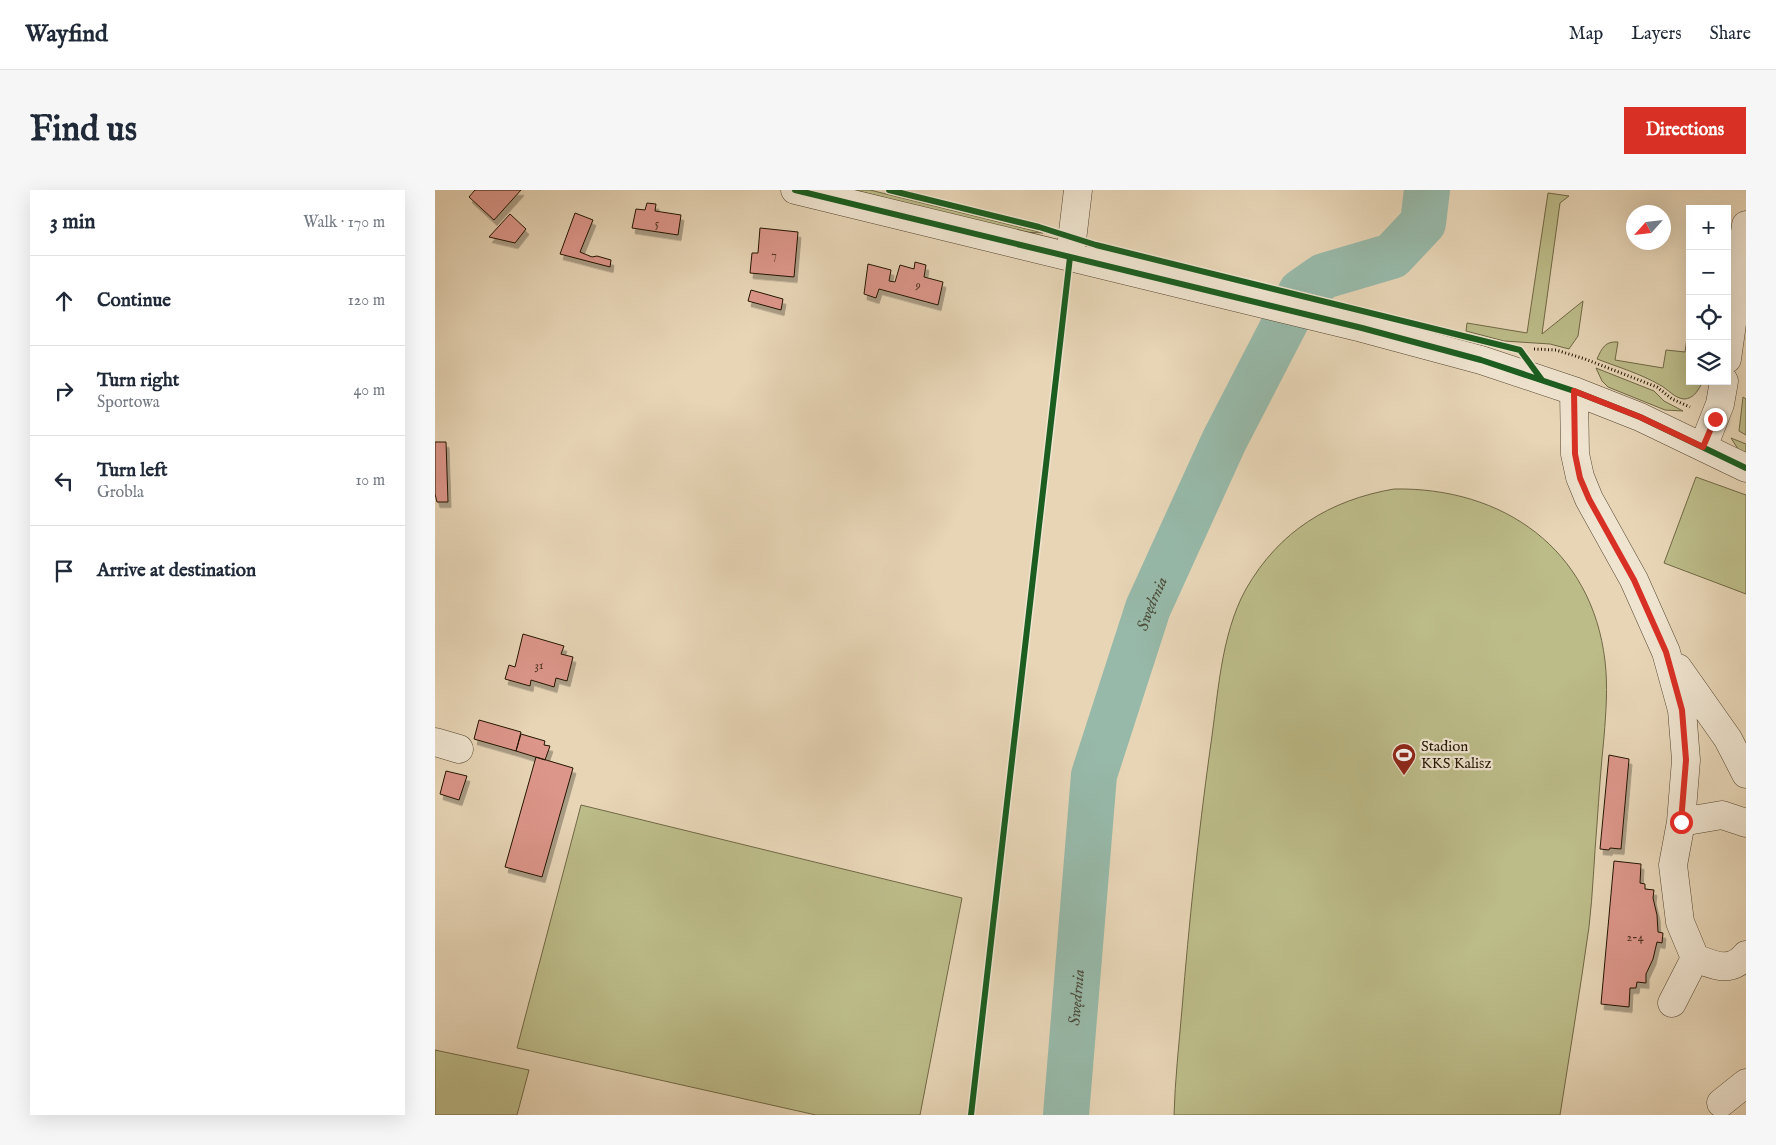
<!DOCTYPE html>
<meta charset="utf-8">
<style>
body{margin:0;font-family:"IM FELL English",serif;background:#f6f6f7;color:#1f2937}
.controls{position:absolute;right:15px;top:15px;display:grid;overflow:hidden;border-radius:0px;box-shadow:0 5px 20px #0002}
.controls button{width:45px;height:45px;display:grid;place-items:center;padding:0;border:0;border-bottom:1px solid #e0e1e3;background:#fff;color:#1f2937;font:25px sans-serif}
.compass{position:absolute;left:1191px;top:15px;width:45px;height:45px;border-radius:50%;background:#fff;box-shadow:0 5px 20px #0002;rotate:243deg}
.stop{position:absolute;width:15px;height:15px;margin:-11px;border:4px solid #d93025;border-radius:50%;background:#fff}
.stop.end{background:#d93025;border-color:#fff;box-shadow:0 1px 5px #0008}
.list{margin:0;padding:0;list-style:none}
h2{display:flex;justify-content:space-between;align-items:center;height:65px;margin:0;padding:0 20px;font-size:21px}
h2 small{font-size:16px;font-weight:400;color:#747a83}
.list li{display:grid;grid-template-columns:32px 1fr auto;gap:15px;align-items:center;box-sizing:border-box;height:90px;padding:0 20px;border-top:1px solid #e0e1e3}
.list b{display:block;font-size:19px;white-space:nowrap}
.list p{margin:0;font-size:16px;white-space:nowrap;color:#747a83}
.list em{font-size:16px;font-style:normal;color:#747a83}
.icon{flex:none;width:28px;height:28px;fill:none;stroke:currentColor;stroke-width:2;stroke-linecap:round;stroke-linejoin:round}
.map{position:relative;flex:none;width:1311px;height:925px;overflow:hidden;border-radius:0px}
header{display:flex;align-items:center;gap:30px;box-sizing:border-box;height:70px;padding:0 25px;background:#fff;border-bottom:1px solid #e0e1e3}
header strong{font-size:24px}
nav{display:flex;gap:28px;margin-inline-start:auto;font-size:18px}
.intro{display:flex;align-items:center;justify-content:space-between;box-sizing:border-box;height:120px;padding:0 30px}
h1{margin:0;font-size:35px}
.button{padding:12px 22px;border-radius:0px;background:#d93025;color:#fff;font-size:18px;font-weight:700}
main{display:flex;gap:30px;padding:0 30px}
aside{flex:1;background:#fff;border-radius:0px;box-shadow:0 5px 20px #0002}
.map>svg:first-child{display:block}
.green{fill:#bcbc89;stroke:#706845}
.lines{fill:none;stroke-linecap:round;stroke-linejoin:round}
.river{stroke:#97b9a9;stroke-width:46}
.building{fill:#dc968a;stroke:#231401;filter:url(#shadow)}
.minor-casing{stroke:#54442e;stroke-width:29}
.path{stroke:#231401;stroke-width:3;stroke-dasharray:1 2.5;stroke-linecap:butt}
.minor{stroke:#efe4d0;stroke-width:28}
.cycleway-casing{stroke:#efe4d0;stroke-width:9}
.cycleway{stroke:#1b5e20;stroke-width:6}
.route{stroke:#d93025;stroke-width:6}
.labels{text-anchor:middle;stroke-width:4.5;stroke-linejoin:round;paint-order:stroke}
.number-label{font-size:12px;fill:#513423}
.poi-label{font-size:15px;fill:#231401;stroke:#efe4d0;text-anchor:start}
.water-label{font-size:16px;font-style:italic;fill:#4c4e3c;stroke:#efe4d0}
</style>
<header>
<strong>Wayfind</strong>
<nav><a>Map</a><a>Layers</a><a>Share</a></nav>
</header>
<div class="intro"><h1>Find us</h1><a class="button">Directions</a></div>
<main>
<aside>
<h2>3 min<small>Walk · 170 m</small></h2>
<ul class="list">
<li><svg class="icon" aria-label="ahead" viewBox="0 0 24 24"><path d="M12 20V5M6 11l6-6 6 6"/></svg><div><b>Continue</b></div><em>120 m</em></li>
<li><svg class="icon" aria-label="right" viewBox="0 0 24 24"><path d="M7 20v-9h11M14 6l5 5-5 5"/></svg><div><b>Turn right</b><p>Sportowa</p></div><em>40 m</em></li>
<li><svg class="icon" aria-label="left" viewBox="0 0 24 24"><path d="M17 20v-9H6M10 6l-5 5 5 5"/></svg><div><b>Turn left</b><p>Grobla</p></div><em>10 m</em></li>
<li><svg class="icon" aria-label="arrive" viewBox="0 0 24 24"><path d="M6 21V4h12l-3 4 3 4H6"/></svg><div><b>Arrive at destination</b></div></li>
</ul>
</aside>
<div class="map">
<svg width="1311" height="925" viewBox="0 0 1311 925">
<defs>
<filter id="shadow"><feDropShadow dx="3" dy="5.5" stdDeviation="0" flood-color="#0004"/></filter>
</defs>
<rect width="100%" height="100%" fill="#e7d5b6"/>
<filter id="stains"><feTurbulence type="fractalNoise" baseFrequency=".004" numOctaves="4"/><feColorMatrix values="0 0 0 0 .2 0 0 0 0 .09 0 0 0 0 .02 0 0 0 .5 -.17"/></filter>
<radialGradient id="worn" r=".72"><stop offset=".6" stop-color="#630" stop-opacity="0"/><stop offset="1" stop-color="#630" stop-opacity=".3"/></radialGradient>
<path class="green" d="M418,0H435L608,43L587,42Z
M1113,3L1134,6L1125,13L1107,144L1148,111L1143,146L1134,159L1115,154L1069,151L1031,141L1032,133L1092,143Z
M1255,127V191H1268C1264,199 1259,209 1249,209C1239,208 1233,199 1225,195C1206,184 1183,177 1162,169C1167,158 1170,151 1183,152L1180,170L1228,178L1231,160L1250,162Z
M1161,178L1219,201L1229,211L1248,221L1230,220L1173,197L1167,191Z
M1308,207L1311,209V245L1304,241Z
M1296,248L1311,254V264L1303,259Z
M1261,287L1311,305V404L1229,373Z
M959,299C1068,297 1157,359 1170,471C1173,496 1171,522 1169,547C1166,576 1164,605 1162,634C1159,668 1158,703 1154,737C1145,800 1135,862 1125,925H739C740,890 744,854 747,819C754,733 763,647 775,560C783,508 785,446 811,399C844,341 895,310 959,299Z
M146,615L527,708L485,925H381L82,858Z
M0,860L94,880L82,925H0Z"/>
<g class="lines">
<path class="river" id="s1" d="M631,925L659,585L713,418L789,251L866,102L889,86L957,66L988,33L992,0"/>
</g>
<path class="building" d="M40,0H86L59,30L34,7Z
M212,13L221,14L220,21L246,25L243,45L197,38L201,19L210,20Z
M140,23L158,30L145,62L157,67L162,66L176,70L175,77L125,64Z
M75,24L91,39L80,53L54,47Z
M325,38L363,42L359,87L315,83L317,63H323Z
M480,72L491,75L489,87L508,92L503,115L444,99L441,108L429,104L433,74L456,80L454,91L460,92L465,75L479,79Z
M316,100L348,109L346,120L313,111Z
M0,252H11L13,312H2L0,304Z
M88,444L129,456L126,464L138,467L132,491L121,488L119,497L96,490L95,496L70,489L74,475L80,477Z
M44,530L86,542L81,561L39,549Z
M86,544L110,551L109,555L115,556L110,570L81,561Z
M1174,565L1194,569L1186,659L1175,658L1174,660L1165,659Z
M101,567L138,578L107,687L70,677Z
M11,581L32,586L24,610L5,604Z
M1179,671L1206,674L1205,693L1210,694V699L1219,700L1218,708L1222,725L1223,742L1228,743L1227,753L1222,752L1218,769L1211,784V793L1202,792L1201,798H1195L1194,817L1166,814Z"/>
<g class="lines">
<g class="minor-casing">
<path id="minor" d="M360,0L927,138L1046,170L1139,201L1205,227L1311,278
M635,67L643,0
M1292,169L1311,35
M1139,201L1140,264L1145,287L1154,309L1199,390L1231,462L1247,520L1251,570L1246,632L1238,675L1245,732L1260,768L1237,813
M1268,257L1285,214L1289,191
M1243,478L1293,549L1311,584
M0,552L24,559
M1246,632L1287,625L1311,633
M1260,768C1279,775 1295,784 1311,765
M1286,913L1311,893"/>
</g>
<path class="path" d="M1099,159L1121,160L1150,169L1222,197L1237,209L1255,217"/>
<use href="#minor" class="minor"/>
<g class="cycleway-casing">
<path id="cycleway" d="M360,0L927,138L1046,170L1139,201L1205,227L1311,278
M454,0L604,37L661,55L1085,160L1107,190
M536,925L635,67"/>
</g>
<use href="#cycleway" class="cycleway"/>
</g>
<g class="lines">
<path class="route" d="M1246,632L1251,570L1247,520L1231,462L1199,390L1154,309L1145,288L1140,264L1139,201L1205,227L1268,257L1280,229"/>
</g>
<defs>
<g id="stadium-pin" transform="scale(1.25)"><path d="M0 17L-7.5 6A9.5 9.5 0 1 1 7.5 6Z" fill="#8f2418" stroke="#efe4d0"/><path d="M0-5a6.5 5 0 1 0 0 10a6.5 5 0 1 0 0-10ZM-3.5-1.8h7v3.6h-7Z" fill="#fff"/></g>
</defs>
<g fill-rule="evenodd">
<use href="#stadium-pin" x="969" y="565"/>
</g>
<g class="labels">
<g class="number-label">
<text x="222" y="37">5</text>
<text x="339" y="69">7</text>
<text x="483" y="99">9</text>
<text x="104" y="479">31</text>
<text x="1200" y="751">2-4</text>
</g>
<g class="poi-label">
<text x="986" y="561">Stadion<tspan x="986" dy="17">KKS Kalisz</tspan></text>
</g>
<g class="water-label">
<text dy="6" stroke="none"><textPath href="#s1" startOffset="522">Swędrnia</textPath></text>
<text dy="6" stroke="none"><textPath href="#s1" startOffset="118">Swędrnia</textPath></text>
</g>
</g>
<rect width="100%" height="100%" filter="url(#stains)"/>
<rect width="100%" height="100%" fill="url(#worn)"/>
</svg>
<div class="controls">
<button>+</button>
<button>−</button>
<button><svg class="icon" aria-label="locate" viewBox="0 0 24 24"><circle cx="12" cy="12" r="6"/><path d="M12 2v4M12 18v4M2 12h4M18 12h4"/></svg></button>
<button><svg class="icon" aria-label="layers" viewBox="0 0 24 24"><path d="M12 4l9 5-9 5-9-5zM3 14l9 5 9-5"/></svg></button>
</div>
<svg class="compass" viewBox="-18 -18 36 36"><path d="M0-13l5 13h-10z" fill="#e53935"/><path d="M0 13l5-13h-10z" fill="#747a83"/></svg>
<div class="stop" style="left:1246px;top:632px"></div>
<div class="stop end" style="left:1280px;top:229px"></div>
</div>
</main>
